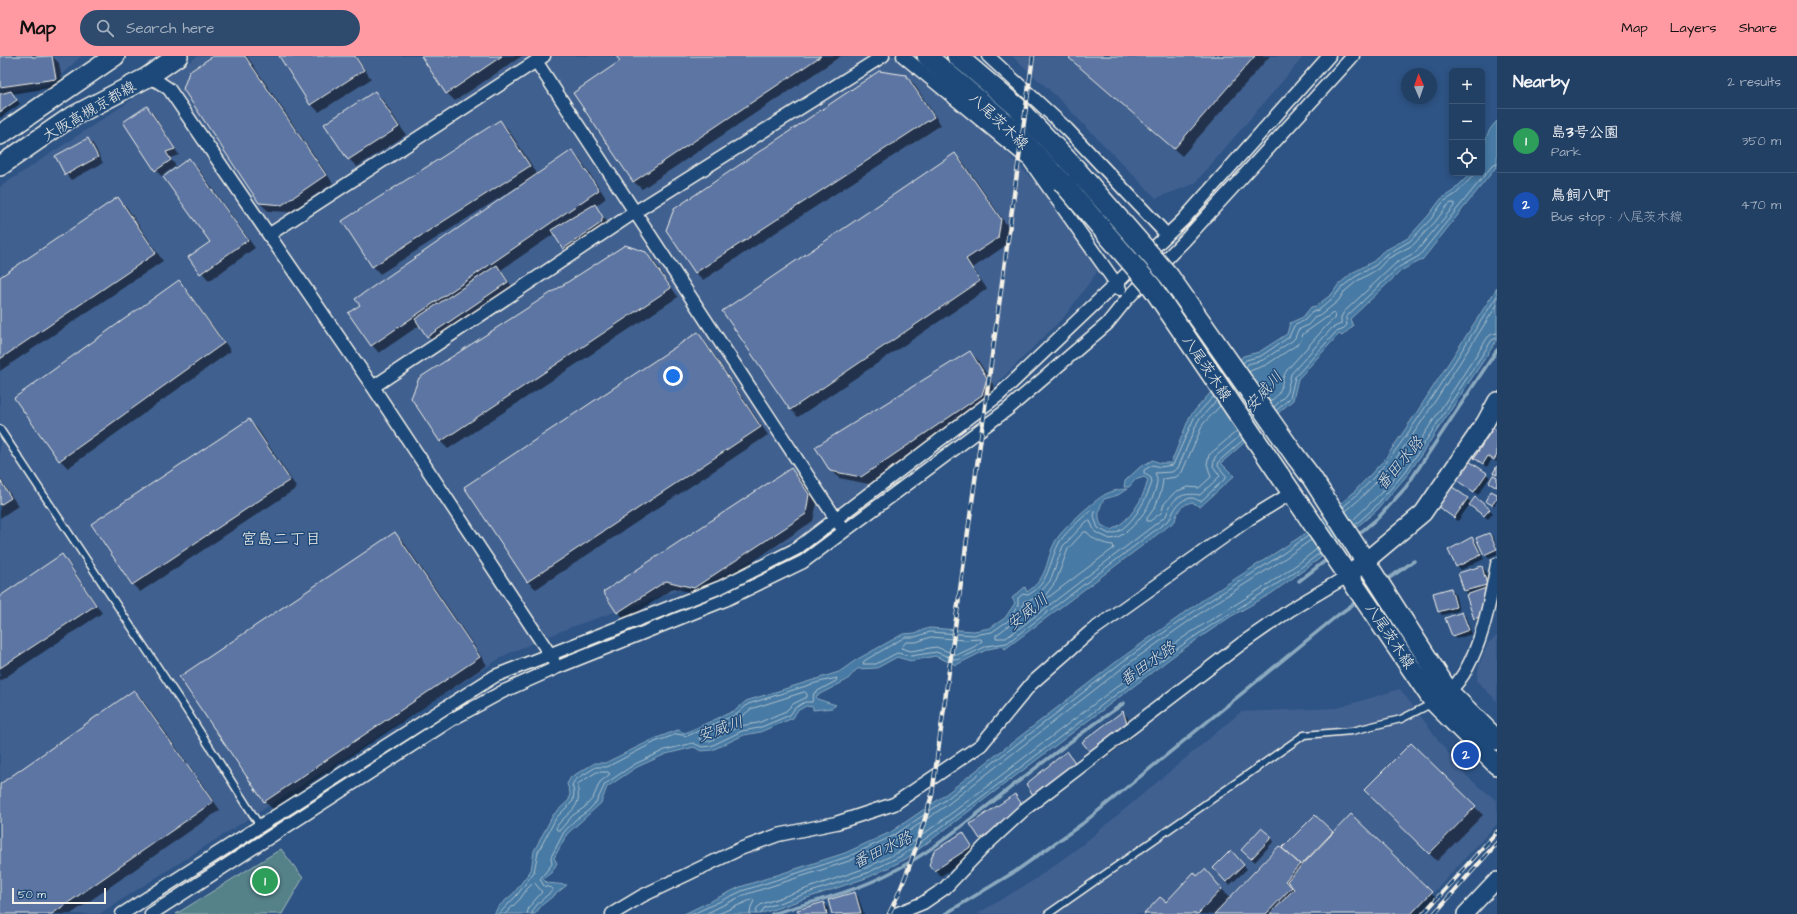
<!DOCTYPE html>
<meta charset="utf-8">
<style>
body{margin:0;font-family:"Architects Daughter","Klee One",sans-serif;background:#2e4a6d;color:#f1f3f6}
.controls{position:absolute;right:12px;top:12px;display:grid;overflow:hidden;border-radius:6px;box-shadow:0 2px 6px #0003}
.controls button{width:36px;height:36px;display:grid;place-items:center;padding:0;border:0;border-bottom:1px solid #3f5878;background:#223f64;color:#f1f3f6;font:20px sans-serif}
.compass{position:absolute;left:1401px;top:12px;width:36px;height:36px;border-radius:50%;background:#223f64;box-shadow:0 2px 6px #0003;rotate:358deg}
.scale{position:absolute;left:12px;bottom:10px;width:94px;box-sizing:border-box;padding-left:4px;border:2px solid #f4f1e8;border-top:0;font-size:11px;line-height:14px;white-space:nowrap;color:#f4f1e8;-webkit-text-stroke:3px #1f4a7a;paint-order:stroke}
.you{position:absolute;left:673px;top:320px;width:14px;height:14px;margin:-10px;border:3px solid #fff;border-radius:50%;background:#1a73e8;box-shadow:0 0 0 6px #1a73e833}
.badge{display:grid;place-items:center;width:26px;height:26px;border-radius:50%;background:#ff9aa2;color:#fff;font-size:13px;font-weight:700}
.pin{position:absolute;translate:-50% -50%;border:2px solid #fff;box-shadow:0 1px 4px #0006}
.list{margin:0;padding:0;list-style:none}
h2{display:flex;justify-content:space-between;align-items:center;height:52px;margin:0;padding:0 16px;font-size:17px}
h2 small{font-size:13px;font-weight:400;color:#a2afbf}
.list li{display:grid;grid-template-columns:26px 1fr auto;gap:12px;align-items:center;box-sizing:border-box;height:64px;padding:0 16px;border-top:1px solid #3f5878}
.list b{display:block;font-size:15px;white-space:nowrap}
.list p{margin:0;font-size:13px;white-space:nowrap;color:#a2afbf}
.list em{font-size:13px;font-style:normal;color:#a2afbf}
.icon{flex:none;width:22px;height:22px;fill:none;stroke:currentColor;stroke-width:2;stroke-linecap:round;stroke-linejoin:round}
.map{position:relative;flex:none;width:1497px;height:858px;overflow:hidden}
header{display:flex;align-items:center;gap:24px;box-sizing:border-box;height:56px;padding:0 20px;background:#ff9aa2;color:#111}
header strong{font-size:19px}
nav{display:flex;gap:22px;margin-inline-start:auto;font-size:14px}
.search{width:280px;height:36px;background:#2e4a6d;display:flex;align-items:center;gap:10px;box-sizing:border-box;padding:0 14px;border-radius:22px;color:#a2afbf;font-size:15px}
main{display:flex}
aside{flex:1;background:#223f64}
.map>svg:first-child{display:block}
.built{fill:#406190}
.green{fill:#548189;stroke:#a4b9b8}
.water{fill:#477aa4;stroke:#8caabf}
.shadow{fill:#0007}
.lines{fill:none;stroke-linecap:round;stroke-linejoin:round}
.shore{stroke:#afc1cd;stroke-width:1}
.stream{stroke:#8caabf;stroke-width:3.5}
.building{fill:#5b75a2;stroke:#f4f1e8}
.service-casing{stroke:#f4f1e8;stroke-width:9}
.minor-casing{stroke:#f4f1e8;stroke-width:15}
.tertiary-casing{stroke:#f4f1e8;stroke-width:18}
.secondary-casing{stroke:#f4f1e8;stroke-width:20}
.primary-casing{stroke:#f4f1e8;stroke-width:22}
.service{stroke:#1f4a7a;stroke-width:6}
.minor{stroke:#1f4a7a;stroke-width:12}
.tertiary{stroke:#1f4a7a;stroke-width:15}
.secondary{stroke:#1f4a7a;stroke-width:17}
.primary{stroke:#1f4a7a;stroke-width:19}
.rail-casing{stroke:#f4f1e8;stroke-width:4.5}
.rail{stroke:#1f4a7a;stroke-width:3;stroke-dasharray:9;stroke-linecap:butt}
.primary-bridge-casing{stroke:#f4f1e8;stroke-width:22;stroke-linecap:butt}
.primary-bridge{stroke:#1f4a7a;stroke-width:19}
.labels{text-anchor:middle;stroke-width:3;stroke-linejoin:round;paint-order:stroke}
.street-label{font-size:15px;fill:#f4f1e8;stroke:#1f4a7a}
.water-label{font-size:16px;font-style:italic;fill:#dadfde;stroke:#1f4a7a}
.neighbourhood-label{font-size:16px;fill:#f4f1e8;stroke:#1f4a7a}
</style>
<header>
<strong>Map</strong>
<div class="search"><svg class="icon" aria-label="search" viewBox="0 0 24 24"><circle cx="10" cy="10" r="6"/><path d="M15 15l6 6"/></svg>Search here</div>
<nav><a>Map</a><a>Layers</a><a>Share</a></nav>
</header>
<main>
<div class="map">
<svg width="1497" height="858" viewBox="0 0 1497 858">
<rect width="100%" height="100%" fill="#2e5485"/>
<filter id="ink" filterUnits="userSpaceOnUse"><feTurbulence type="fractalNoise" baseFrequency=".025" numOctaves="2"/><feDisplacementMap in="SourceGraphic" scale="8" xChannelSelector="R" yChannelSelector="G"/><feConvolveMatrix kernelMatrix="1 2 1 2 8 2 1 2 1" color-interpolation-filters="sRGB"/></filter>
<g filter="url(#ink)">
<path class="built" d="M0,0H81L59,21L45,29L0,36Z
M198,0H896L985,74L1037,128L1094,203L1097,216L1064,261L974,350L804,478L723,519L571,571L507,598L99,858H0V131Z
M1012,0H1304L1194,128L1156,142L1054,38Z
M1497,580V645L1477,625L1479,610L1488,587Z
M1400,633L1464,718L1497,745V768L1413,858H977L1034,824L1082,789L1241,656L1338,652Z"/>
<path class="green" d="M281,793L303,822L282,858H176Z"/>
<path class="water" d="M1497,65V110L1422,204L1402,214L1350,263L1353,270L1342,280L1339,278L1298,323L1293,344L1221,407L1234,420L1200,451L1192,446C1182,449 1177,454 1175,465L1005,593L1003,590L988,593L956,609L935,600L911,605L897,601L877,612L857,613L847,624L816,640L817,643L836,649L832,652L813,654V651L806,650L797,655L793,662L760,676L744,679L712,694L701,695L694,691L666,698L637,711L607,731L601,747L567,778L554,802L557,807L552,816L543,823L547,827L567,829L542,849L535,858H494L498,851L514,837L531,814L534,795L553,759L569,744L570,737L567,728L571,721L595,707H605L654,683L678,674L685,677L736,654L746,645L839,616L856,604L903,578L915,577L929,572L974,575L990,572L1005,562L1015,547L1012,542L1025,531L1027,536C1049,521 1045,505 1055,486C1060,475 1094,444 1106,438C1112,435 1120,433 1127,433L1118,439L1104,443C1099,452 1097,459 1101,469L1111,474C1130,465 1143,444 1148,424L1144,421L1135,424L1129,431H1124L1125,425L1140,411L1153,404L1160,407H1171L1190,360L1243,300L1259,296L1287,278L1290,267L1303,261L1311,251L1316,250L1332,238L1338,229L1352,217L1374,205L1382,196L1408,182L1428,160L1441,143L1453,135L1471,117H1482C1482,97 1482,80 1497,65Z
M1497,232V284L1409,417L1377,454L1319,503L1272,537L1230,561L1176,598L906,803L869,821L760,858H684L740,831L845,797L891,776L942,741L1120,603L1204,543L1303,479L1352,438L1385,403L1417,356Z"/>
<path class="shadow" d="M0,0H38V2L52,0L59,7L63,30L12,38L20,48L0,62Z
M214,0H247L333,127L290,156L268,155L260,147Z
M280,0H356L371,23L319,56L311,48Z
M422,0H522L455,45L447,37Z
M617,0H841L642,133L634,126L574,37L621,5Z
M1072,0H1270L1182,100L1078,10Z
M906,20L914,28L941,69L703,224L695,216Z
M375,36L383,44L406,79L357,111L349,103Z
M147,52L153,57L179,99L170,102L176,110L161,120L156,114Z
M500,65L508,73L538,119L572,96L580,103L606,142L596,150L608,167L569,198L554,178L501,214L513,232L433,286L420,269L379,297L372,289L524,129L523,127L380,218L373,210Z
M88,83L94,89L103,107L71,124L66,118Z
M955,98L963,106L1008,171L1005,190L973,212L987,233L798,361L790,353Z
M189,103L197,111L255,192L209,225L190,201L211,186Z
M118,143L126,150L163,205L0,315V223Z
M646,197L654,205L678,241L448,393L441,386L412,342Z
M179,226L186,233L231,295L68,412L60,404L15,342Z
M697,277L705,285L768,379L536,533L528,526L465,431Z
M970,296L978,304L994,330L990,346L869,428L839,422L831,414Z
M249,364L257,372L297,432L140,536L132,528Z
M1497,375V406L1492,403L1487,411L1475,402Z
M1470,406L1490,421L1478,439L1457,423Z
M791,413L799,421L817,447L813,465L702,540L674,532L626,564L618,556Z
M0,422L18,450L0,462Z
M1497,440V445L1494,450L1488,446Z
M1467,443L1472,447L1489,453L1493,457L1488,463L1470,448L1458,465L1442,453Z
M395,477L403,485L487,609L273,753L265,746L181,622Z
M1489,478L1493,481L1497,491V498L1488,502L1485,498Z
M1472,482L1476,486L1484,503L1461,514L1457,511L1449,494Z
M62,500L69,507L102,557L0,625V541Z
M1482,511L1486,515L1490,532L1478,566L1475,562L1469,539L1465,535Z
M1451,533L1455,537L1459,555L1442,559L1439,555Z
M1462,557L1466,561L1472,578L1456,583L1452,579Z
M134,635L142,643L220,754L71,858H0V729Z
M1123,656L1128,662L1134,680L1100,706L1095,700Z
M1411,688L1483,759L1437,805L1365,734Z
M1067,696L1081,714L1039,744L1028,729Z
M1014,739L1030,759L986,788L980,782Z
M1351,759L1439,844L1425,858H1146L1212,822L1230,842L1282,794L1315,760L1333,777Z
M963,777L977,796L941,820L935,814Z
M1271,782L1274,785L1255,806L1246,797Z
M1235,799L1247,813L1230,829L1214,812Z
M854,837L858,840L864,858H833L829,845Z
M824,847L828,851L829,858H800Z"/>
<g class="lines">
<path class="shore" d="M1243,307L1246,304L1261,300L1289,281L1294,270L1305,264L1313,255L1319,254L1334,241L1342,231L1355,221L1376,209L1384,200L1410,185L1431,163L1443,146L1456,138L1472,121L1473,117
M1246,311L1248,308L1263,304L1292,285L1295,282L1298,274L1308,269L1316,260L1322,258L1338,245L1345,235L1357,225L1378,213L1387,203L1413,189L1435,166L1447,150L1451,147H1454V150L1416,196L1396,207L1344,256L1341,261V268L1332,272L1291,318L1286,339L1274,351
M1249,316L1252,314L1266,309L1295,290L1300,286L1303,278L1333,257L1335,258L1334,263L1328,268L1287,314C1278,328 1287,332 1270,346
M1214,340L1194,362L1173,409L1160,411L1153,409L1144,414V417L1151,422L1152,426C1147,443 1129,477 1109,478L1098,472L1094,461L1095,455L1091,454C1082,462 1062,479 1058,489C1049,507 1049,528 1028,539L1023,538L1018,542V549L1009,564L992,576L974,579L930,576L915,581H905L864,605L863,608H876L897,597L911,600L936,596L957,604L987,590L1007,587L1170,463C1174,454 1179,442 1192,442C1195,442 1198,445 1201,445L1227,421L1218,410L1219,405L1243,384
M1216,345L1198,365L1178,412L1172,416L1155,417C1156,419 1157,422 1157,425C1156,445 1130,482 1110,483L1095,476L1090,465H1087L1063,490L1050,525L1038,539L1031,544L1024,545C1021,561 1009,570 996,579V582H1006L1017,574L1166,460C1172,442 1181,436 1200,439L1220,420L1213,410L1215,401L1240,380
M1220,350L1203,368L1182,416L1176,421L1163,423C1162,437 1156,452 1147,462V465H1150L1161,457L1164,448L1175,436L1188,431L1199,432L1211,421L1207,408L1209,399L1237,375
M1276,355L1290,342L1295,321L1336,276L1342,274L1347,269L1346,263L1347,260L1399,211L1419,200L1492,110L1497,108
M1343,451C1382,419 1409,376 1436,335C1456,303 1477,271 1497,240
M1346,455C1384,424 1412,381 1439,339C1458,309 1478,279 1497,249
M1352,465L1385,433L1402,412L1488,281L1492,278L1497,277
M1355,469L1374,452L1406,415L1492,284L1497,282
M1084,476H1087C1093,484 1103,488 1113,489L1114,492L1046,543L1045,540L1056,525L1068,493Z
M931,581L964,584L981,583L982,585L974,591L957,599L936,591L911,595L901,592L906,586H916Z
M805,636L807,638V641L793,648L786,655L758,667L740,670L710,685H703L699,683L700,680L740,662L751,653Z
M597,716H608L610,718L600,726L593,742L585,751L572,760L560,774H557L556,772C561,762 574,756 577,747C580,740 577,734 578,728Z
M499,858L517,839L534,816L538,796L556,762L573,745L574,736L572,729L575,724L596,711H607L655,686L677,678L687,680L737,658L748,648L819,626L837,622L836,625L814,637L812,646H805L795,652L790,659L759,672L742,675L711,690L702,691L693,687L665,694L635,708L605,728L597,745L588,755L575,764L564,776L551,801L552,808L540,823L544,830L552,832L553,834C546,841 534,848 532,858
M505,858L520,843L527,833L534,826L542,836L529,851L527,858
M693,858L742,835L847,801L893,780L944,745L1122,606L1206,547L1278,501L1308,480
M705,858L744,839L849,805L896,784L947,749L1125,610L1209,551L1281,505L1311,484
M718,858L753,843L754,845L751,851L750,858
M756,858L757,852L762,848L866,812L901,795C992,728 1080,657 1171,590C1219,556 1272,530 1317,493
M761,858L764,852L867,817L903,799C995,733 1083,662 1174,595C1221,560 1274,534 1320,497"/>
<path class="stream" d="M1356,480L1379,461L1406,431L1497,294
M1299,525L1329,502
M1385,525L1414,505
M772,858C810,846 851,837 886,819C930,798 968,765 1005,736C1044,705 1084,675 1124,647
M945,858L1016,815L1082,768L1338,559L1359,544"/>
</g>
<path class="building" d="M0,0H32V1L52,0L56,23L0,31Z
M213,0H245L326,119L282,149L259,147L183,33L189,16Z
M279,0H355L364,14L310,49Z
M421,0H502L446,38Z
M616,0H821L633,126L573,37L620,5Z
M1071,0H1255L1174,93L1069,2Z
M879,15L906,19L934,61L695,217L666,174L674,153Z
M11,35L17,44L0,56V38Z
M375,35L399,71L348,104L324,68Z
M147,50L175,93L166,96L171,104L155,115L123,66Z
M500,64L530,110L372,211L342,165Z
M88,82L98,101L65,119L55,100Z
M572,94L599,134L371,290L348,257L360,249L355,243Z
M955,97L1001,163L998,182L966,203L980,225L790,354L722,255Z
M189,102L248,184L200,218L188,201L210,186L163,121Z
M118,141L156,197L0,303V221Z
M595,148L603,161L601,167L563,193L551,174Z
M625,189L646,196L671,232L440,386L411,342L419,322Z
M497,209L508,226L427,281L415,263Z
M179,224L224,287L59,405L14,342Z
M698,276L761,371L527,526L464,431Z
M970,295L987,322L982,339L861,421L830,415L815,391Z
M249,363L290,424L132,529L91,468Z
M1493,372L1497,374V399L1494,404L1488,400L1483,408L1474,402Z
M1469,405L1487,417L1474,436L1456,424Z
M1497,410V419L1493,417Z
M791,412L809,438L806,458L694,532L666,525L617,557L603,536Z
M1493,419L1497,421V431L1489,426Z
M0,424L11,442L0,449Z
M1451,430L1468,442L1454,462L1437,450Z
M1491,435L1497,438V442L1492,449L1485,445Z
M1475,441L1490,453L1484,460L1469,449Z
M395,476L480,601L264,746L179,621Z
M1489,477L1497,493L1484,499L1476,482Z
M1472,481L1481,499L1456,511L1448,494Z
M62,498L96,549L0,612V540Z
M1482,510L1487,529L1464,535L1458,517Z
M1451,532L1456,551L1438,556L1433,537Z
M1486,532L1488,540L1485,559L1474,563L1466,539Z
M1462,556L1469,574L1452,580L1445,562Z
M134,634L213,746L52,858H0V728Z
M1123,655L1129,674L1094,701L1082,686Z
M1411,687L1476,750L1429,798L1364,734Z
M1067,695L1076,708L1033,739L1026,728Z
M1015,738L1025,753L980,783L970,768Z
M1351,758L1432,836L1411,858H1270L1294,833L1287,825Z
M1315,759L1333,776L1301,809L1282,792Z
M1261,772L1272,781L1251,803L1241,794Z
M963,776L972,790L934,815L929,809L934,795Z
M1279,790L1300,808L1285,825L1292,831L1266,858H1214Z
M1231,794L1244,809L1226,826L1213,812Z
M1205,813L1222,833L1198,858H1144L1160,841L1166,846L1194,816L1197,820Z
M855,836L861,857L832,858L828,844Z
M824,846L827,858H799L797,854Z"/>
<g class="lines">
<g class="service-casing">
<path id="service" d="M0,373L185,652L260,770
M1048,858L1304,679L1352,675L1401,663L1433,647"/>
</g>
<g class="minor-casing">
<path id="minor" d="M903,0L1029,104L1120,233
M988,0L1067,73L1167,179
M536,5L840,469
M146,22L157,25L169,33L373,331L553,603
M270,178L544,0
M373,331L635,156L883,0
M1443,640C1478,617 1490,546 1497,508
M122,858L495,620L721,531L796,493L999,339L1183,164L1329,0
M151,858L451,664L502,636L558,611L725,544L803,506L1008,353L1107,268L1127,243L1185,184L1353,0
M612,858L642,840L740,793L778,779L836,767L894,748L981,689L1031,628L1090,576L1249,463L1293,436
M896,858L923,847L945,832L985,790L1025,753L1241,588L1290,554L1349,519"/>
</g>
<g class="tertiary-casing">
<path id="tertiary" d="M1465,858L1497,824"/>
</g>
<g class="secondary-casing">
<path id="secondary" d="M1349,519L1423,457L1485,367L1497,345"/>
</g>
<g class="primary-casing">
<path id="primary" d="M927,0L1006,67L1062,126
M957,0L1017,51L1075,112
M0,79L115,0
M0,110L68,63L146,22L178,0
M1296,401L1312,422L1449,636L1497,684
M1279,418L1434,646L1497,709"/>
</g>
<use href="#service" class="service"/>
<use href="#minor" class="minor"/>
<use href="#tertiary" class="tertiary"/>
<use href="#secondary" class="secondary"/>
<use href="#primary" class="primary"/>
<g class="rail-casing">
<path id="rail" d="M889,858C908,820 920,780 932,739L1033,0
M1423,858L1497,776
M1434,858L1497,787"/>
</g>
<use href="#rail" class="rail"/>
<g class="primary-bridge-casing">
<path id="primary-bridge" d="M1075,112L1169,220L1296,401
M1062,126L1152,231L1279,418"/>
</g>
<use href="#primary-bridge" class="primary-bridge"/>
</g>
</g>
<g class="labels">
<g class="street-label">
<text transform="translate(89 55) rotate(-30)" y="5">大阪高槻京都線</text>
<text transform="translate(999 65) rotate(43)" y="5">八尾茨木線</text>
<text transform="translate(1207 312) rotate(56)" y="5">八尾茨木線</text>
<text transform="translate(1390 580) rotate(56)" y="5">八尾茨木線</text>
</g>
<g class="water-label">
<text transform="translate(1263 335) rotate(-48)" y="6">安威川</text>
<text transform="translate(1399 407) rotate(-50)" y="6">番田水路</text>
<text transform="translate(1027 555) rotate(-39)" y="6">安威川</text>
<text transform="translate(1147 607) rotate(-35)" y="6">番田水路</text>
<text transform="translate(720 672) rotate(-19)" y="6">安威川</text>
<text transform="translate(882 793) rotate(-26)" y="6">番田水路</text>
</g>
<g class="neighbourhood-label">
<text x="281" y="488">宮島二丁目</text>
</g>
</g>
</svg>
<div class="controls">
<button>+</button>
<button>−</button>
<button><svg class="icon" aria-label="locate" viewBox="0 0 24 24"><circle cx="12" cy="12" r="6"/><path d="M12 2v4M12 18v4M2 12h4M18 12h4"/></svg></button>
</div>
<svg class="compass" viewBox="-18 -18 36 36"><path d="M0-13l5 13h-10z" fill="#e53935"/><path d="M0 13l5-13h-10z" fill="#a2afbf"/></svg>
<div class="scale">50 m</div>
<div class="you"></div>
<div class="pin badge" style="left:265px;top:825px;background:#2e9e5b">1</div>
<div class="pin badge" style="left:1466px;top:699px;background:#1a4fb4">2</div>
</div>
<aside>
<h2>Nearby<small>2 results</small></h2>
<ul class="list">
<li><span class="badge" style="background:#2e9e5b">1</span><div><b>島3号公園</b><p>Park</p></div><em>350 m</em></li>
<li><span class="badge" style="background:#1a4fb4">2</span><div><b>鳥飼八町</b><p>Bus stop · 八尾茨木線</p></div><em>470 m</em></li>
</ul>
</aside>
</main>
